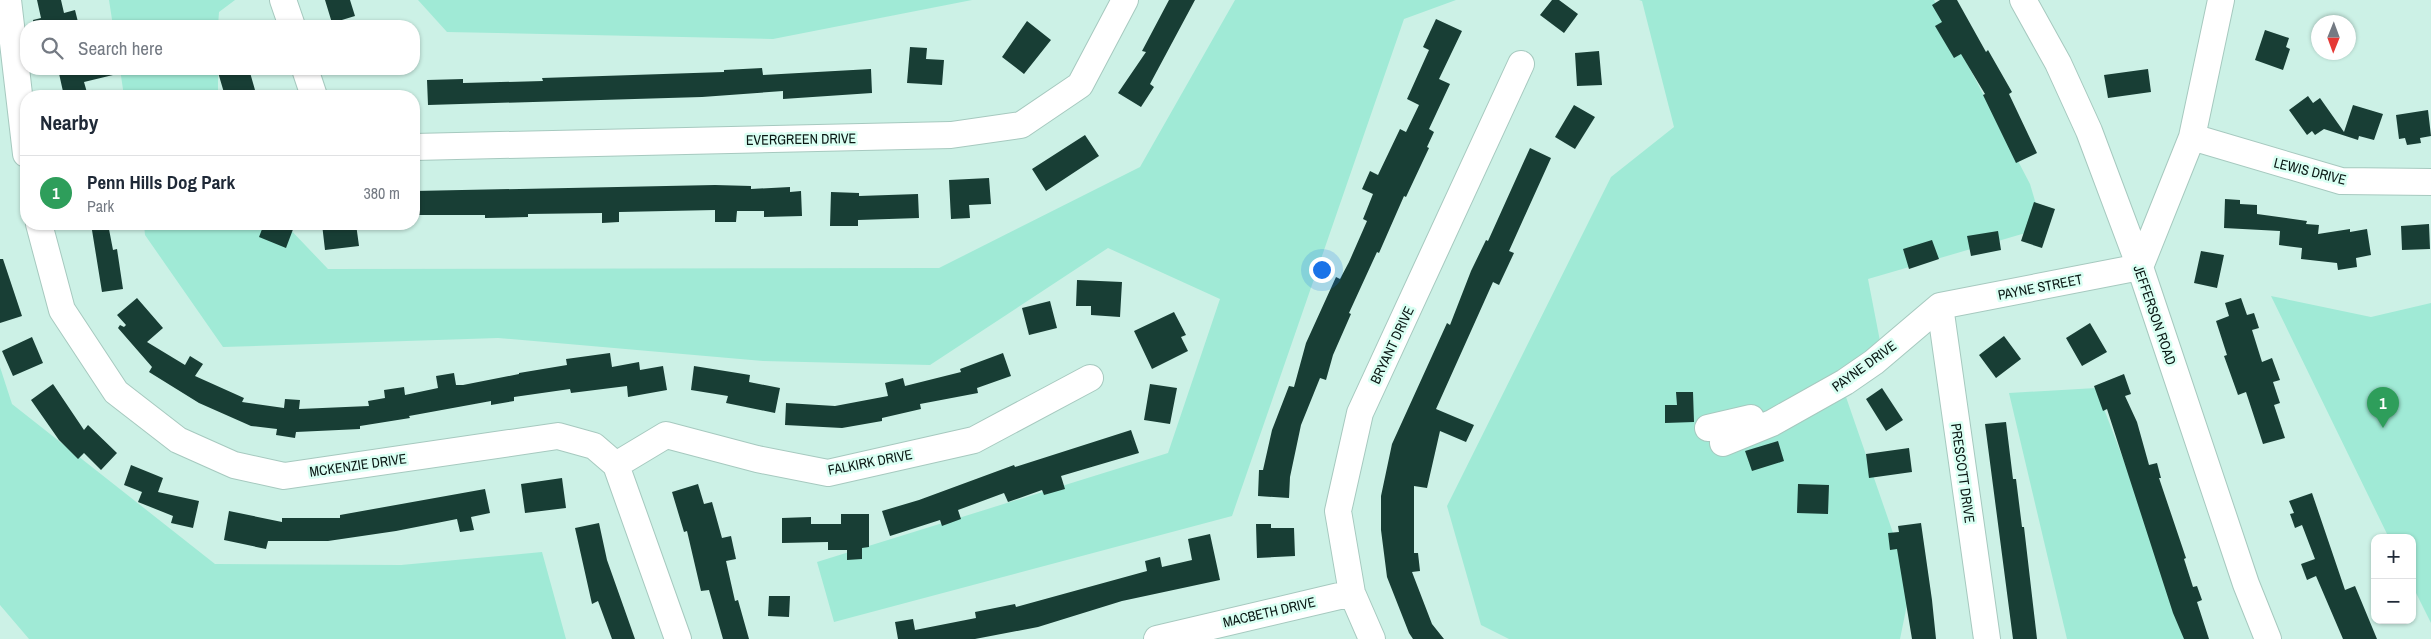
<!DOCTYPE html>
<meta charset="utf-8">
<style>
body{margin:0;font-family:"Archivo Narrow",sans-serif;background:#f2f2f3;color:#1f2937}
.controls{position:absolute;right:15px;bottom:15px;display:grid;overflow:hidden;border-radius:10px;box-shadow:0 1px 4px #0004}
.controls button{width:45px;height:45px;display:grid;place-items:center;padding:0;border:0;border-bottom:1px solid #e0e1e3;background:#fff;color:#1f2937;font:25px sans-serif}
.compass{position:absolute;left:2311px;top:15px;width:45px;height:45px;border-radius:50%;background:#fff;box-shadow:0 1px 4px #0004;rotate:181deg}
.you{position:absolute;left:1321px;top:269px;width:18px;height:18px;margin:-12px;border:4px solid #fff;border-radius:50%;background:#1a73e8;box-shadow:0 0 0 8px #1a73e833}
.badge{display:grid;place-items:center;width:32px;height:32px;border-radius:50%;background:#af4db4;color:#fff;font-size:16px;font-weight:700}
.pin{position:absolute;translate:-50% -41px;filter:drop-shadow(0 1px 2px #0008)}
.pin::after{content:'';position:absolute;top:26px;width:18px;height:15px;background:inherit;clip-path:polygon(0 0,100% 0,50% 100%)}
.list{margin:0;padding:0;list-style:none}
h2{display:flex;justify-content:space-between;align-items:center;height:65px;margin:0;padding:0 20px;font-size:21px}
h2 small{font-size:16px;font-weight:400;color:#747a83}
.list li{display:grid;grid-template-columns:32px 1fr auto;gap:15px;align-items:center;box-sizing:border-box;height:75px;padding:0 20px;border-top:1px solid #e0e1e3}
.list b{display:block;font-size:19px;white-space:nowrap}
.list p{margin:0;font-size:16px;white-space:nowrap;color:#747a83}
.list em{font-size:16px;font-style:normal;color:#747a83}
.icon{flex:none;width:28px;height:28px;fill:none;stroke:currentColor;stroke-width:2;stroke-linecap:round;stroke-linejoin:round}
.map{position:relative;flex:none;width:2431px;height:639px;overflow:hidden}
.search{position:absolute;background:#fff;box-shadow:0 1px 4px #0004;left:20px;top:20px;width:400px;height:55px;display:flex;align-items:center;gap:12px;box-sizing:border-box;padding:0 18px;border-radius:20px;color:#747a83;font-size:19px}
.panel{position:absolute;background:#fff;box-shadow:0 1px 4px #0004;left:20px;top:90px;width:400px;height:140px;border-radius:20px}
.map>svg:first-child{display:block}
.green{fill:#a0ead6}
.building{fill:#183e35}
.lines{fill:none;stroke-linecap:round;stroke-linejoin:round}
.minor-casing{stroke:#a6c9bf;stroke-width:28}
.minor{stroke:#fff;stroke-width:26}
.labels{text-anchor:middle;stroke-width:5;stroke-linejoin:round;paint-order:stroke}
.street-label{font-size:14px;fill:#0a1814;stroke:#dafff3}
</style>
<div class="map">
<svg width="2431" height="639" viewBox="0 0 2431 639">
<rect width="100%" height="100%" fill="#ccf1e6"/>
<path class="green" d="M109,0H235L219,12L218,26H113Z
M418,0H972L773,39L447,32Z
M1235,0H1456L1404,19L1232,516L834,622L817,562L1168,453L1220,299L1108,248L930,365L763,361L498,338L223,347L145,235L144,224H285L328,269L939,268L1140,167Z
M1639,0H1934L2030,184L2043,228L1868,279L1885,367L1846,397L1911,585L1900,639H1509L1481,625L1447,506L1611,177L1674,127L1642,1Z
M120,69H218V96H124Z
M2271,296L2371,317L2431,303V623L2412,585V538H2389Z
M0,367L12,404L215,564L401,565L542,552L566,639H29L0,605Z
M2096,388L2192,639H2067L2009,393Z"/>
<path class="building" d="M37,0H61L64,13L75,10L79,26H34L33,20L41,18Z
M325,0H350L355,16L332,23Z
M1169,0H1195L1150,84L1154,87L1141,107L1118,93L1146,52L1142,51Z
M1552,0H1559L1578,14L1564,33L1540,15Z
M1940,0H1957L1986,52L1988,50L2012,92L2009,94L2037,153L2016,163L1983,95L1985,94L1961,54L1954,58L1935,26L1942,22L1932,5Z
M1436,19L1462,31L1439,79L1450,84L1429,129L1434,132L1427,147L1429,148L1406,197L1404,196L1379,253L1377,252L1349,313L1351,314L1333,355L1326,380L1320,378L1301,425L1290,477L1289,498L1258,496L1259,470H1263L1272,430L1289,386L1294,387L1306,343L1336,277L1340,279L1349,262L1367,221L1363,219L1373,194L1362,189L1370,171L1378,175L1400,129L1406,132L1419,105L1407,99L1429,50L1423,47Z
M1027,21L1051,40L1024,74L1002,57Z
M2265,30L2289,38L2286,47L2290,49L2283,70L2255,60Z
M910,47L927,48L926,59L944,60L942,85L907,83Z
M1599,51L1602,85L1577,86L1575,53Z
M762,68L763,75L871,69L872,93L783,99V91L702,97L428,105L427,80L463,79V83L543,81L542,78L724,72V70Z
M58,69H112L113,75L84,82L88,96H64Z
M217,69H249L255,90L234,96H225Z
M2148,69L2151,92L2108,98L2104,75Z
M2308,96L2313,103L2320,98L2344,132L2353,105L2383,114L2374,140L2359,136L2358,140L2324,129L2315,135L2312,131L2307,135L2289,110Z
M1574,105L1595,117L1575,149L1555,137Z
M2428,110L2431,136L2420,138L2421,143L2407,145L2405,138L2399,139L2396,115Z
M1085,135L1099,156L1046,191L1032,169Z
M1530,148L1551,158L1509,251L1514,253L1499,285L1493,282L1436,409L1474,425L1466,442L1440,431L1427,488L1414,486V553H1418L1420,571L1412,572L1432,624L1444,639H1413L1409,633L1387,577L1381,530V496L1392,444L1447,323L1450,325L1471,271L1486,240L1488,241Z
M989,178L991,204L969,205L970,218L951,219L949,180Z
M715,185L751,186V189L790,187V192L801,191L802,216L764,217V211H737L736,222H715V210L619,212V222L602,223V213L528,214V217L485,218V215H414V191Z
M831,192L859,193V196L918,194L919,218L858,220V226H830Z
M2225,199L2240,200V204L2257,205V214L2307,221L2306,224L2319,225L2318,234L2350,229V232L2367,229L2371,255L2356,258L2357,267L2338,270L2337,263L2301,259L2302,248L2279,245L2280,231L2224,228Z
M2034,202L2055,209L2042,248L2021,241Z
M91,224H108L113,250L117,249L123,289L102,292Z
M264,224H295L286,248L259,237Z
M322,224H356L359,246L325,250Z
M2429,224L2430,249L2402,250L2401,226Z
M1998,231L2001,250L1971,256L1967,236Z
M1932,240L1939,259L1909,269L1903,249Z
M2201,251L2224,255L2217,288L2194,283Z
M0,259H3L22,316L0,323Z
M1077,280L1122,282L1120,317L1091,315V306H1076Z
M137,298L163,328L147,342L185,365L190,356L203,364L195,376L244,398L242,402L284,408L285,399L300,400L299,409L369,406L368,401L385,398L384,390L404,387L405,395L438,388L436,376L454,373L456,385H463L519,374V373L567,365L566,359L610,353L612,367L639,362L640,370L663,366L667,390L628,397L627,386L571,393L570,389L514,397V401L491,405V401L409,416L410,418L360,426V429L296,432L295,438L276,435L277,429L251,426L199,403L149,372L152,367L118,328L120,325L124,327L126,325L117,315Z
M2241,298L2247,315L2254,313L2259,328L2252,330L2262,362L2272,358L2280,380L2273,382L2280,403L2274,405L2285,438L2263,444L2246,392L2238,395L2224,356L2227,355L2216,321L2229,316L2225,303Z
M1050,301L1057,328L1029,335L1022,308Z
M1174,312L1186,335L1181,337L1188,351L1152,369L1134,331Z
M2090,323L2107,352L2082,366L2066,338Z
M2004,336L2021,359L1996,378L1979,355Z
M32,337L43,363L13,376L2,351Z
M1003,353L1011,376L977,388L978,393L920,404L921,409L882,418V421L842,428L785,425L786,403L835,406L888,396L885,383L903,378L905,386L961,372L960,369Z
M694,366L750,375L749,382L780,388L775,413L726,403L728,396L691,390Z
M2124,374L2131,394L2125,396L2137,422L2149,465L2157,463L2161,478H2159L2186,558L2184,559L2193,587L2197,586L2202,600L2197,602L2209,639H2184L2173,613L2107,409L2103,411L2094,386Z
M53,384L84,430L88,425L117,453L101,470L84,453L78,459L59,440L31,400Z
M1150,384L1177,388L1170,424L1144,420Z
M1882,388L1903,420L1886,431L1866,399Z
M1676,392H1693L1694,422L1665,423V405H1677Z
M2006,422L2013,479H2016L2022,527H2024L2037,639H2013L1985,424Z
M1131,430L1139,453L1061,476L1065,489L1044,495L1042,490L1008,502L1004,493L958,510L961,519L942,526L940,520L890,536L882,511L919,500L1014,465L1015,467Z
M1778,441L1784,461L1752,471L1745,451Z
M1909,448L1912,472L1869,478L1866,454Z
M131,465L163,478L158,492L199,501L193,528L171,523L173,516L138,502L142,492L124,485Z
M562,478L566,508L525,513L521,484Z
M698,484L704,504L712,502L722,538L731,536L736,559L726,561L735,601L738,600L749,639H723L709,590L701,591L687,531L684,532L672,492Z
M1798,484L1829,485L1828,514L1797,513Z
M485,489L490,513L471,517L474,530L460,532L457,519L396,531L328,541H268L266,549L224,540L229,511L282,522V518H340V515Z
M2312,493L2345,590L2355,586L2377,639H2343L2316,576L2307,580L2301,564L2315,559L2302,525L2295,528L2290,514L2294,513L2289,501Z
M841,514H869V547L862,548V559L847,560V550H828V542L782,543V518L811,517V524H841Z
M599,523L607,560L635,639H612L598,601L592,604L575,528Z
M1921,523L1932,600L1936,639H1912L1897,549L1890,550L1888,533L1899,532L1898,526Z
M1256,524H1271V528H1294L1295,556L1257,558Z
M1210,534L1220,580L1122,601L1038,627L975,639H898L895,622L913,619L915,630L976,618L975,612L1015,604L1016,607L1147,571L1145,561L1160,557L1162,567L1192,560L1188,539Z
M769,596H790L789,617L768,616Z"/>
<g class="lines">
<g class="minor-casing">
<path id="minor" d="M8,0L26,154
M283,0L292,26
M2023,0L2058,63L2089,131L2140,267L2246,584L2268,639
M305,69L314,96
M2192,137L2341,181L2431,182
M414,147L951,135L1021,125L1080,85L1125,0
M39,224L62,310L116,392L178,440L234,465L284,476L558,436L594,446L616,465L678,639
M2140,267L2192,137L2221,0
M1940,306L1987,639
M1708,428L1751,418
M1723,443L1772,423L1845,382L1874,362L1940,306L2140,267
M616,465L666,435L757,459L828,473L974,440L1090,378
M1157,639L1352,593
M1372,639L1352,593L1338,511L1360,413L1521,64"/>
</g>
<use href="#minor" class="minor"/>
</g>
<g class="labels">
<g class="street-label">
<text transform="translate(801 139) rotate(-1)" y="5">EVERGREEN DRIVE</text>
<text transform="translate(2310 171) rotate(14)" y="5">LEWIS DRIVE</text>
<text transform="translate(2040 287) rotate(-11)" y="5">PAYNE STREET</text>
<text transform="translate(2155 315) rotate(71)" y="5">JEFFERSON ROAD</text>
<text transform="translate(1392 345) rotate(-65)" y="5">BRYANT DRIVE</text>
<text transform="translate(1864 366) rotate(-36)" y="5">PAYNE DRIVE</text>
<text transform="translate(870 462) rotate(-11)" y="5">FALKIRK DRIVE</text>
<text transform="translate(358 465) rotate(-8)" y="5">MCKENZIE DRIVE</text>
<text transform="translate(1963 473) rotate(82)" y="5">PRESCOTT DRIVE</text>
<text transform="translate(1269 612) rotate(-13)" y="5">MACBETH DRIVE</text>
</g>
</g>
</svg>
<div class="controls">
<button>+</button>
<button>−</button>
</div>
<svg class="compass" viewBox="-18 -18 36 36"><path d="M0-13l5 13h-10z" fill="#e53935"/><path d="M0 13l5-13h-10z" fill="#747a83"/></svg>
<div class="you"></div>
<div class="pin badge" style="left:2383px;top:428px;background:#2e9e5b">1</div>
<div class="search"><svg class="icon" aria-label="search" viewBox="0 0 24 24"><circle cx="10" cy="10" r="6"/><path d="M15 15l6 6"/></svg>Search here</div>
<section class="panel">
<h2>Nearby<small></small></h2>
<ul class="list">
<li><span class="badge" style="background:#2e9e5b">1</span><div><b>Penn Hills Dog Park</b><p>Park</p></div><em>380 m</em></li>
</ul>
</section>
</div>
